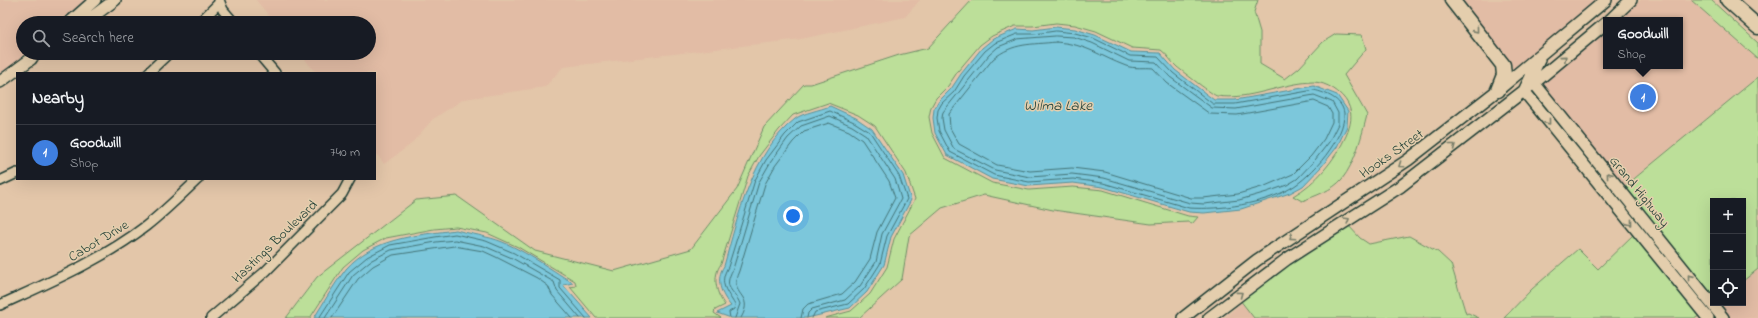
<!DOCTYPE html>
<meta charset="utf-8">
<style>
body{margin:0;font-family:"Indie Flower",sans-serif;background:#20242c;color:#f1f3f6}
.controls{position:absolute;right:12px;bottom:12px;display:grid;overflow:hidden;border-radius:0px;box-shadow:0 4px 16px #0002}
.controls button{width:36px;height:36px;display:grid;place-items:center;padding:0;border:0;border-bottom:1px solid #363941;background:#171b24;color:#f1f3f6;font:20px sans-serif}
.you{position:absolute;left:793px;top:216px;width:14px;height:14px;margin:-10px;border:3px solid #fff;border-radius:50%;background:#1a73e8;box-shadow:0 0 0 6px #1a73e833}
.badge{display:grid;place-items:center;width:26px;height:26px;border-radius:50%;background:#0f766e;color:#fff;font-size:13px;font-weight:700}
.pin{position:absolute;translate:-50% -50%;border:2px solid #fff;box-shadow:0 1px 4px #0006}
.popup{position:absolute;left:1603px;top:17px;width:80px;height:52px;box-sizing:border-box;display:grid;place-content:center;border-radius:0px;background:#171b24;filter:drop-shadow(0 1px 3px #0005);font-size:13px;white-space:nowrap;color:#9ea1a6}
.popup b{font-size:15px;color:#f1f3f6}
.popup::after{content:'';position:absolute;left:50%;top:100%;margin-left:-8px;border:8px solid transparent;border-top-color:#171b24}
.list{margin:0;padding:0;list-style:none}
h2{display:flex;justify-content:space-between;align-items:center;height:52px;margin:0;padding:0 16px;font-size:17px}
h2 small{font-size:13px;font-weight:400;color:#9ea1a6}
.list li{display:grid;grid-template-columns:26px 1fr auto;gap:12px;align-items:center;box-sizing:border-box;height:56px;padding:0 16px;border-top:1px solid #363941}
.list b{display:block;font-size:15px;white-space:nowrap}
.list p{margin:0;font-size:13px;white-space:nowrap;color:#9ea1a6}
.list em{font-size:13px;font-style:normal;color:#9ea1a6}
.icon{flex:none;width:22px;height:22px;fill:none;stroke:currentColor;stroke-width:2;stroke-linecap:round;stroke-linejoin:round}
.map{position:relative;flex:none;width:1758px;height:318px;overflow:hidden}
.search{position:absolute;background:#171b24;box-shadow:0 4px 16px #0002;left:16px;top:16px;width:360px;height:44px;display:flex;align-items:center;gap:10px;box-sizing:border-box;padding:0 14px;border-radius:22px;color:#9ea1a6;font-size:15px}
.panel{position:absolute;background:#171b24;box-shadow:0 4px 16px #0002;left:16px;top:72px;width:360px;height:108px;border-radius:0px}
.map>svg:first-child{display:block}
.built{fill:#e2bca5}
.green{fill:#bcdf99;stroke:#6e8e66}
.water{fill:#7bc7db;stroke:#569098}
.lines{fill:none;stroke-linecap:round;stroke-linejoin:round}
.shore{stroke:#447477;stroke-width:1}
.minor-casing{stroke:#1f3d34;stroke-width:12}
.tertiary-casing{stroke:#1f3d34;stroke-width:14}
.trunk-casing{stroke:#1f3d34;stroke-width:17}
.minor{stroke:#e4cead;stroke-width:9}
.tertiary{stroke:#e4cead;stroke-width:11}
.trunk{stroke:#e4cead;stroke-width:14}
.oneway{stroke:#787e6a}
.labels{text-anchor:middle;stroke-width:3;stroke-linejoin:round;paint-order:stroke}
.street-label{font-size:14px;fill:#1f3d34;stroke:#e4cead}
.water-label{font-size:15px;font-style:italic;fill:#24443c;stroke:#e4cead}
</style>
<div class="map">
<svg width="1758" height="318" viewBox="0 0 1758 318">
<rect width="100%" height="100%" fill="#e3c6a9"/>
<filter id="ink" filterUnits="userSpaceOnUse"><feTurbulence type="fractalNoise" baseFrequency=".025" numOctaves="2"/><feDisplacementMap in="SourceGraphic" scale="8" xChannelSelector="R" yChannelSelector="G"/><feConvolveMatrix kernelMatrix="1 2 1 2 8 2 1 2 1" color-interpolation-filters="sRGB"/></filter>
<g filter="url(#ink)">
<path class="built" d="M0,0H92L66,23H23V53H30L0,76Z
M256,0H920L905,17L801,39L563,67L545,87L464,99L433,119L410,145L384,164L375,152V73H316L300,53H369V23H275Z
M1458,0H1599L1515,70Z
M1641,0H1691L1758,59V77L1624,187L1540,84L1606,29V66H1680V20H1617Z
M1758,269V318H1730L1718,303H1743V281Z
M1242,303L1254,318H1224Z"/>
<path class="green" d="M972,0H1258L1254,12L1260,32V64L1285,79L1299,68L1323,42L1336,34L1362,35L1366,49L1344,75L1367,115C1362,135 1355,163 1342,179C1333,190 1315,196 1302,201L1293,196C1316,183 1335,160 1346,136C1351,125 1353,114 1348,104C1342,92 1326,82 1313,82C1281,83 1249,101 1217,96C1214,96 1182,71 1177,67C1171,62 1167,54 1161,50L1132,48L1096,31L1075,25L1056,23L1033,26H1015L992,36L980,45L958,71L948,86L936,98L931,107L929,117L932,133L945,158L992,183L1029,190L1073,187L1103,190L1188,216L1198,217L1192,224L1188,222L1151,224L1053,210L984,195L942,208L909,236L902,279L859,318H825L851,311L870,294L887,267L894,239L915,199L906,173L875,126L858,115L828,103L793,115L779,130L759,156L748,176L721,264C712,276 716,294 725,305L715,310L714,313L721,318H596L570,287L576,286L575,281L518,247L487,233L456,227L434,229L386,238L363,250L343,267L310,318H286L317,277L416,200L457,196L535,251L614,271L691,249L737,189L764,127L804,84H811L899,55L928,48Z
M1691,0H1711L1758,43V59Z
M1758,77V269L1743,281V201H1713V297L1624,187Z
M1348,225L1360,238L1369,244L1409,236L1438,252L1451,264L1466,314L1468,313L1479,318H1254L1240,300L1289,263Z
M1635,233L1700,315L1696,318H1504L1532,289L1578,249L1598,269Z"/>
<path class="water" d="M1056,27L1075,29L1095,35L1131,52L1160,53L1175,70L1214,100H1235L1314,86L1337,95L1348,111L1347,126L1337,147L1322,166L1303,186L1290,193L1241,209L1204,213L1189,212L1103,187L1073,183L1029,186L992,179L947,155L935,133L933,118L934,109L939,101L951,89L961,74L982,48L993,39L1017,29L1033,30Z
M830,106L856,118L872,129L903,175L911,200L891,237L884,265L867,292L850,308L807,318H731L717,313L731,306C721,295 715,279 724,266C738,216 752,153 795,119C802,113 821,110 830,106Z
M456,230C466,233 476,234 486,237C513,242 549,268 573,283L563,285L592,318H314C324,302 334,284 346,269C373,238 417,235 456,230Z"/>
<g class="lines">
<path class="shore" d="M1056,31L1075,33L1093,38L1130,56L1158,57L1173,73L1213,104H1235L1314,90C1326,93 1342,99 1344,113C1346,137 1311,177 1291,188C1264,204 1220,210 1189,208L1103,183L1073,179L1029,182L994,175L950,152L939,131L937,118L938,110L942,103L954,92L964,76L985,51L995,43L1017,34H1034Z
M1056,36L1074,37L1092,43L1129,61L1156,62L1170,77L1212,108L1236,109L1314,95L1332,102L1338,113V124L1329,142L1315,160L1297,179L1287,185L1267,192L1239,200L1204,204L1190,203L1104,178L1072,174L1030,177L995,170L954,149L944,130L942,118L943,112L989,55L998,47L1018,39Z
M1056,42C1087,44 1099,56 1126,66C1134,69 1145,67 1153,68L1167,83L1210,114L1237,115L1314,101L1328,107L1332,114V122L1324,139L1311,156L1293,174L1265,186L1238,194L1203,198H1191L1105,172L1072,168L1030,171L997,165L959,144L950,128L949,114L993,59C1014,42 1031,45 1056,42Z
M319,318L349,272L367,257L390,245L435,237L455,234L486,241L514,253L560,280V288L586,318
M325,318L353,275L370,261L391,250L436,242L455,240L484,246L512,258L554,282L557,291L580,318
M332,318L358,279L373,266L393,255L454,246L483,251L496,257L537,278L548,286L552,295L572,318
M730,318L729,312L734,309L735,305C727,291 718,284 728,267L755,180L766,160L785,135L798,122L830,111L854,122L870,132L899,176L907,199L887,236L880,264L864,289L848,304L815,312L812,318
M735,318L740,304C734,288 722,290 733,269L759,182L770,163L788,138L801,126L830,116L852,126L866,135L895,179L901,199L882,234L876,262L860,286L845,300L812,309L808,313L807,318
M741,318C756,293 727,297 739,271L765,184L775,166L793,142L804,131L829,123L849,131L862,140L889,181L895,198L877,232L870,259L855,282L842,294L808,304L803,309L801,318"/>
<g class="minor-casing">
<path id="minor" d="M219,0L223,10L234,23
M199,23L220,2
M258,53L275,73
M148,73L169,53
M0,181L17,173
M0,305C50,282 102,260 146,226C164,212 181,195 198,179
M211,318L266,271L342,194L350,179"/>
</g>
<g class="tertiary-casing">
<path id="tertiary" d="M1610,20L1631,0
M69,23L95,0
M84,23L115,0
M1539,60L1524,91L1708,318
M0,82L31,59L35,53
M1534,83L1723,318
M1183,318L1257,260L1408,160L1498,90L1606,0
M1209,318L1287,259L1401,186L1534,83L1606,23"/>
</g>
<g class="trunk-casing">
<path id="trunk" d="M1452,0L1503,65L1504,75L1498,90
M1728,0L1758,27"/>
</g>
<use href="#minor" class="minor"/>
<use href="#tertiary" class="tertiary"/>
<use href="#trunk" class="trunk"/>
</g>
<defs><path id="oneway-chevron" d="M-2-3.5L2.5 0L-2 3.5" fill="none" stroke-width="1.6" stroke-linecap="round" stroke-linejoin="round"/></defs>
<g class="oneway">
<use href="#oneway-chevron" transform="translate(1476 30) rotate(51)"/>
<use href="#oneway-chevron" transform="translate(1564 58) rotate(-40)"/>
<use href="#oneway-chevron" transform="translate(1548 122) rotate(51)"/>
<use href="#oneway-chevron" transform="translate(1453 146) rotate(-38)"/>
<use href="#oneway-chevron" transform="translate(1401 165) rotate(145)"/>
<use href="#oneway-chevron" transform="translate(1609 175) rotate(-129)"/>
<use href="#oneway-chevron" transform="translate(1347 220) rotate(-32)"/>
<use href="#oneway-chevron" transform="translate(1630 223) rotate(51)"/>
<use href="#oneway-chevron" transform="translate(1292 237) rotate(146)"/>
<use href="#oneway-chevron" transform="translate(1690 277) rotate(-129)"/>
<use href="#oneway-chevron" transform="translate(1240 294) rotate(-37)"/>
</g>
</g>
<g class="labels">
<g class="street-label">
<text transform="translate(1391 153) rotate(-35)" y="5">Hooks Street</text>
<text transform="translate(1640 191) rotate(51)" y="5">Grand Highway</text>
<text transform="translate(98 240) rotate(-31)" y="5">Cabot Drive</text>
<text transform="translate(274 241) rotate(-44)" y="5">Hastings Boulevard</text>
</g>
<g class="water-label">
<text x="1058" y="110">Wilma Lake</text>
</g>
</g>
</svg>
<div class="controls">
<button>+</button>
<button>−</button>
<button><svg class="icon" aria-label="locate" viewBox="0 0 24 24"><circle cx="12" cy="12" r="6"/><path d="M12 2v4M12 18v4M2 12h4M18 12h4"/></svg></button>
</div>
<div class="you"></div>
<div class="pin badge" style="left:1643px;top:97px;background:#3f7fe0">1</div>
<div class="popup"><b>Goodwill</b>Shop</div>
<div class="search"><svg class="icon" aria-label="search" viewBox="0 0 24 24"><circle cx="10" cy="10" r="6"/><path d="M15 15l6 6"/></svg>Search here</div>
<section class="panel">
<h2>Nearby<small></small></h2>
<ul class="list">
<li><span class="badge" style="background:#3f7fe0">1</span><div><b>Goodwill</b><p>Shop</p></div><em>740 m</em></li>
</ul>
</section>
</div>
